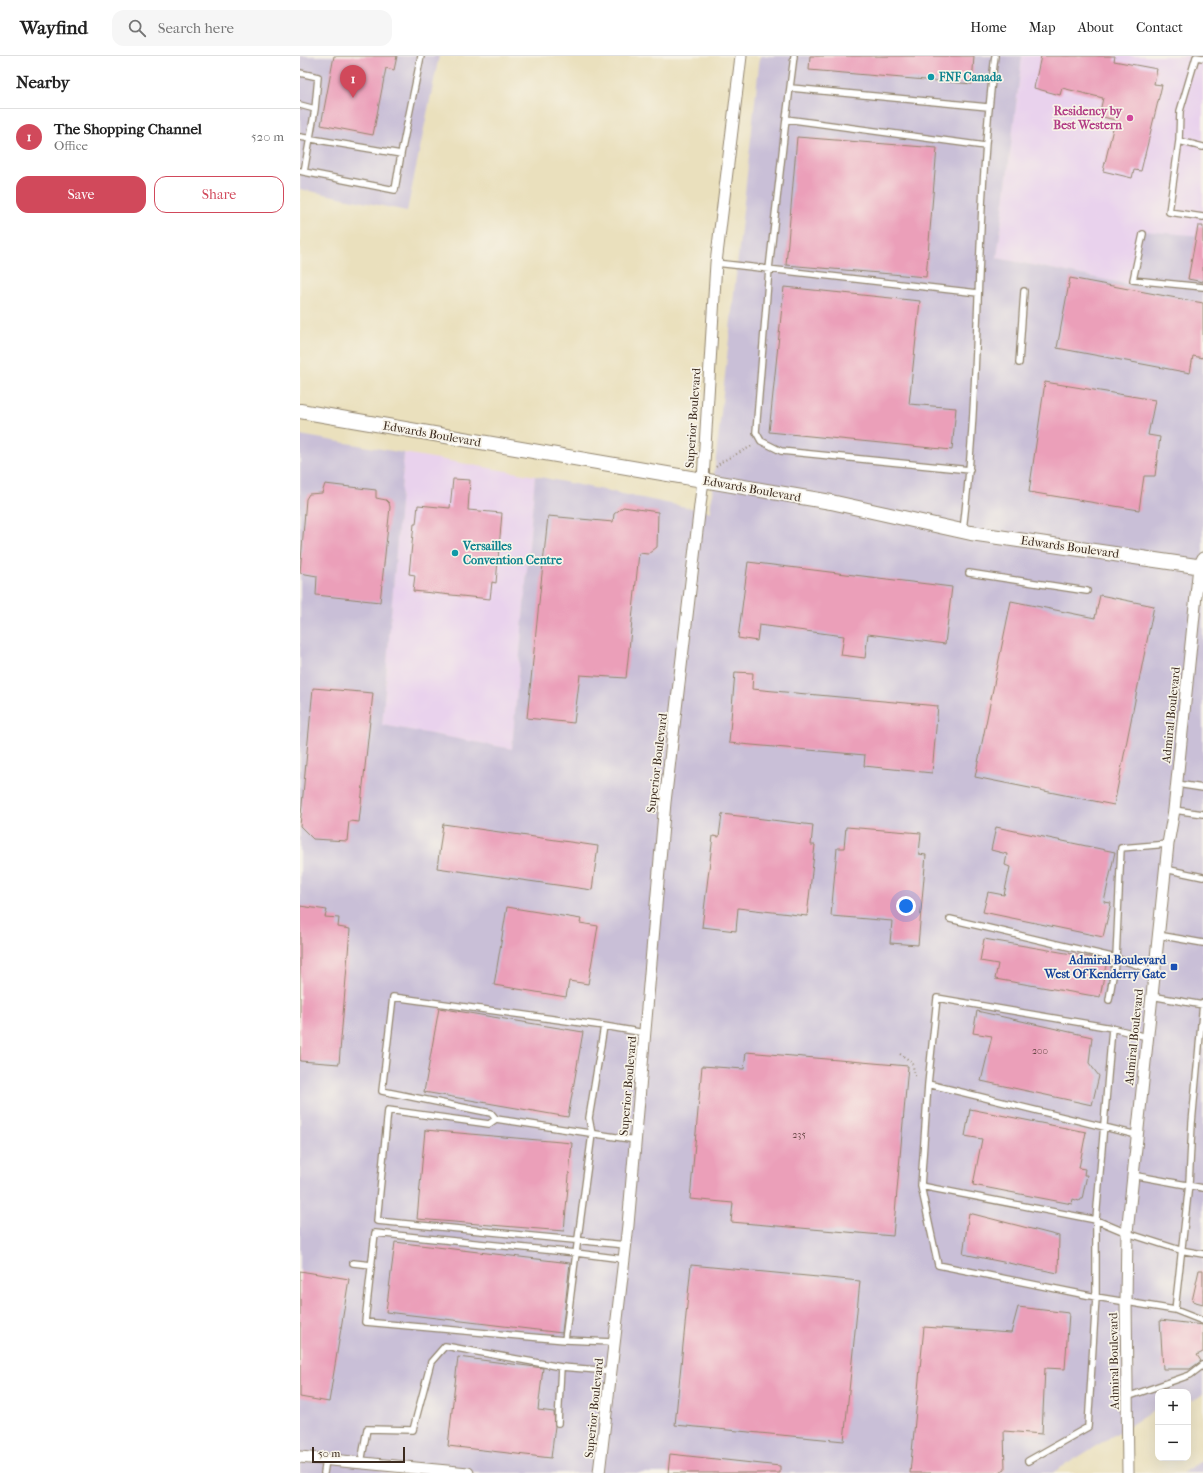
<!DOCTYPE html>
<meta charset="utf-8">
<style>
body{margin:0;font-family:"IM FELL French Canon",serif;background:#f6f6f6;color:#222}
.controls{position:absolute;right:12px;bottom:12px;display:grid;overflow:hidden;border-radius:8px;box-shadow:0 4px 16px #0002}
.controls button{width:36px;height:36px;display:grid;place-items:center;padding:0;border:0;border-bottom:1px solid #e0e0e0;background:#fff;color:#222;font:20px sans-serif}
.scale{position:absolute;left:12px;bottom:10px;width:93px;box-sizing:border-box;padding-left:4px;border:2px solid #3b2a1e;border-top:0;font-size:11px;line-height:14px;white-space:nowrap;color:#3b2a1e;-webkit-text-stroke:3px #f7f3e8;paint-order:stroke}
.you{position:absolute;left:606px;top:850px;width:14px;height:14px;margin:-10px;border:3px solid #fff;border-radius:50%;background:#1a73e8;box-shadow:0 0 0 6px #1a73e833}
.badge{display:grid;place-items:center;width:26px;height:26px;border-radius:50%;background:#d1495b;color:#fff;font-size:13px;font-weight:700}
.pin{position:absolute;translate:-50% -33px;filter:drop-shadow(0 1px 2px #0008)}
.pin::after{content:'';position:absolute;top:21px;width:14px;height:12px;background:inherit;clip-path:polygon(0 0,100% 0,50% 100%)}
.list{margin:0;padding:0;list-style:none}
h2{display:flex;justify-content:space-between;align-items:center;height:52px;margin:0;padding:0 16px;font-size:17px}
h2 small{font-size:13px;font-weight:400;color:#767676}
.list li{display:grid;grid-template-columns:26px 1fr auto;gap:12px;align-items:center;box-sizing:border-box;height:56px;padding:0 16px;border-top:1px solid #e0e0e0}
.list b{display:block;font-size:15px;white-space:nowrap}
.list p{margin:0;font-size:13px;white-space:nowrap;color:#767676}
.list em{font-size:13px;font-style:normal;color:#767676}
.actions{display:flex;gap:8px;padding:12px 16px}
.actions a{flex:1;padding:9px 0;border:1px solid #d1495b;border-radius:12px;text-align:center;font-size:14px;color:#d1495b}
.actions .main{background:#d1495b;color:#fff}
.icon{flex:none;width:22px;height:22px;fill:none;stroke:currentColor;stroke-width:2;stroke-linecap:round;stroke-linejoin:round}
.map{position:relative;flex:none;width:903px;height:1417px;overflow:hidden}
header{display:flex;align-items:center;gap:24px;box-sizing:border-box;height:56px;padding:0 20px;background:#fff;border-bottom:1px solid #e0e0e0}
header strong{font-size:19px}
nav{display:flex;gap:22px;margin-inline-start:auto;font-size:14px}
.search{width:280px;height:36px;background:#f6f6f6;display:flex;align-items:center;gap:10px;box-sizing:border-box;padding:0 14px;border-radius:12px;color:#767676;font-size:15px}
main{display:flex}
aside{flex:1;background:#fff}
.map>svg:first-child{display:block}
.built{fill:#e9d2ed}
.industrial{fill:#c9bfd7}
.building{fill:#eb9fb9}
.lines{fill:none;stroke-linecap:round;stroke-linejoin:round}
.service-casing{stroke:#92856e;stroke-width:8}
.minor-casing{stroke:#92856e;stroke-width:13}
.tertiary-casing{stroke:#92856e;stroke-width:16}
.path{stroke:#92856e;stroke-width:2;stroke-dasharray:1 3;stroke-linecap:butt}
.service{stroke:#fff;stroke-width:5.5}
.minor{stroke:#fff;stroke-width:11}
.tertiary{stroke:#fff;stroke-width:14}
.culture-dot{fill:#0f9aa8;stroke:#f7f3e8;stroke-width:1.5}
.hotel-dot{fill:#d1479c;stroke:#f7f3e8;stroke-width:1.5}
.transit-dot{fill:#1a4fb4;stroke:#f7f3e8;stroke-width:1.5}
.labels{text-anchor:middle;stroke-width:3.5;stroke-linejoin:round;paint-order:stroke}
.number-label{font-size:10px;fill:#674745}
.culture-label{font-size:12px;font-weight:bold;fill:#0d838f;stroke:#f7f3e8;text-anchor:start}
.hotel-label{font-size:12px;font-weight:bold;fill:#b23c85;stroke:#f7f3e8;text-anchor:end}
.street-label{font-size:12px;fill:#3b2a1e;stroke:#f7f3e8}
.transit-label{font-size:12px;font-weight:bold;fill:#164399;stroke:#f7f3e8;text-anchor:end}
</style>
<header>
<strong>Wayfind</strong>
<div class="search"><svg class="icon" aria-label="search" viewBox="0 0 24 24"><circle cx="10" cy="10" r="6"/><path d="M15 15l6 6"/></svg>Search here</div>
<nav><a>Home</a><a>Map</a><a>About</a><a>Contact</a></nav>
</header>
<main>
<aside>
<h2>Nearby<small></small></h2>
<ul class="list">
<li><span class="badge">1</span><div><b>The Shopping Channel</b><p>Office</p></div><em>520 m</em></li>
</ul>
<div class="actions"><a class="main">Save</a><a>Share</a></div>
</aside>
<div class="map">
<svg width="903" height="1417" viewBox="0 0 903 1417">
<rect width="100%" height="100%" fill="#f7f3e8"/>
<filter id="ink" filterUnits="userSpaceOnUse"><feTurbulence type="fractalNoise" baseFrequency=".025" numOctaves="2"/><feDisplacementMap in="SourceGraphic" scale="8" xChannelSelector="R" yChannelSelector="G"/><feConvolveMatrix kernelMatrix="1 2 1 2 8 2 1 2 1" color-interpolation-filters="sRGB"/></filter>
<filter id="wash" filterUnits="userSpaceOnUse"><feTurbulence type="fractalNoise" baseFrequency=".012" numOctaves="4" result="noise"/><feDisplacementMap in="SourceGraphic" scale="16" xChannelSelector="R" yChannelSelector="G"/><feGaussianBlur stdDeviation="0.9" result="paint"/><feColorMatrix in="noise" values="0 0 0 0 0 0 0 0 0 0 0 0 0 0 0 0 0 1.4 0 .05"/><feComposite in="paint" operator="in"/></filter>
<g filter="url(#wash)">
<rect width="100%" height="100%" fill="#eae0bd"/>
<path class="built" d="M722,0H903V180L830,229L697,202Z
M104,397L235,420L212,693L82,669Z"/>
<path class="industrial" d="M0,0H139L107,155L0,133Z
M460,0H722L697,202L830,229L843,175L903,180V1338L893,1345L888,1343V1336H858V1352L752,1417H0V379L104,397L82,669L212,693L235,420L410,456Z
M903,1404V1417H882Z"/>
<g id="blocks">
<path class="building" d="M34,0H97L94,14L86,12L73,79L21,69Z
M510,0H674L672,28L509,14Z
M741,0H815L814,5L857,13L854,28L862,29L841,115L834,114L832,122L803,115L815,64L799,60L803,42L762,32L760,39L734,32Z
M497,81L637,92L626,221L486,209Z
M898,170H903V226L888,223Z
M770,222L903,247V302L893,300L890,317L757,292Z
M484,231L620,245L609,348L656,352L652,394L469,376Z
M745,326L855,344L848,379L860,381L855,420H844L839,454L729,436Z
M153,423L170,424L168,454L202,457L196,527L192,526L190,543L113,535L115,519L109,518L114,468H116L118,449L150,452Z
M25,428L76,434V442L86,444L89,447L90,451L80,546L16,539L17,520L0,517L6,443L9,438L22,437Z
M323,451L358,456L357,491L348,498L339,497L326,622L280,619L274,667L227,662L248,460L313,466L314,458Z
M448,506L652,531L645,588L568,578L565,602L541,599L544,580L459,569L457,585L438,582Z
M800,539L854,550L814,749L675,721L711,545L795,562Z
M435,616L453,617L452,633L638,650L632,717L564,710L565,699L429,687Z
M13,632L73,637L59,766L49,765L47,785L13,783L0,770Z
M422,758L513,769L511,789H515L507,860L438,852L436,875L402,871L413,780L419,781Z
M143,768L298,790L292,834L137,812Z
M546,771L621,777L619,798L626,799L618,889L590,887L592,865L531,860L537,792H544Z
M696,771L815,796L804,846L811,847L803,881L683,856L688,836L704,839L710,811L705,809L707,798L691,794Z
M0,850L27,854L25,861L39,862L38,871L50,873L39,1008L0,1005Z
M207,851L281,863L280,867L298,870L288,928L269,925L266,941L194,929Z
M684,883L807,904L800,941L695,923L698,908L680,905Z
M139,952L283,976L268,1061L124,1036Z
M677,955L792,981L789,1007L799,1020L792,1049L681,1025L692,980L673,977Z
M446,996L608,1010L593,1180L431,1166L433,1147L390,1143L402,1010L444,1013Z
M670,1053L786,1076L779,1112L785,1113L784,1119H787L782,1143H780L779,1145L773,1143L772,1148L673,1129L682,1083L665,1080Z
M125,1074L272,1087L264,1175L117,1163Z
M669,1157L759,1180L758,1217L663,1198Z
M95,1186L270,1207L262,1277L86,1256Z
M391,1209L560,1225L544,1385L375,1369Z
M899,1214H903V1248L892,1245Z
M0,1215L49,1223L29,1346L0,1341Z
M718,1251L769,1257L765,1313L745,1312L742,1378L704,1375L705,1414L699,1417H610L624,1271L711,1277Z
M860,1264L903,1269V1296L897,1299L901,1305L890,1313H863Z
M158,1301L243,1312L238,1354L254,1356L255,1370L251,1402L148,1390Z
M370,1398L480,1410V1417H368Z"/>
</g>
</g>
<g filter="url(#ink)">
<use href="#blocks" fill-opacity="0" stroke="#92856e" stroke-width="1"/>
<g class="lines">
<g class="service-casing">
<path id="service" d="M0,17L18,21L15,53L4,116L0,115
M491,32L688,51
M0,49L15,53
M486,63L494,0
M0,81L101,98L121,0
M879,85L880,55L896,1L903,2
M903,91L879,85L869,156L903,161
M4,116L95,134L101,98
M843,178L833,224L903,231
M416,207L678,237
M719,307L724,235
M670,414L481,395L461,385L456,376L469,213L486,63L685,90
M663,474C682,317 674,157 695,0
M669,517L787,535
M877,728L903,732
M874,754L903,758
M865,813L903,821
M650,863L816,902L809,944
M858,879L903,887
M854,915L816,902L821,792L868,788
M851,940L903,949
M628,1028L621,1130L638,1209L796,1241L875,1254L889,1128L892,1067L903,947
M196,1063L191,1057L82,1035L93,941L304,970
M837,1079L628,1028L637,942L812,972L847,981
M832,1119L903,1132
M621,1130L796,1164L827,1177L880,1194L903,1198
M326,1189L77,1165L88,1054L189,1068L196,1063L336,1084
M53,1207L72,1209
M875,1254L903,1265
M265,1284L276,1197L323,1203
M313,1286L265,1284L65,1266L75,1177L276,1197L292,1078L289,1062L304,970L345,977
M827,1341L890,1319L903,1309
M258,1367L261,1311L311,1315
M728,1405L788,1371L796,1241V1164L812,972
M61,1407L67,1373L113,1374L131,1306L145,1290L261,1311
M24,1417L26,1404"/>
</g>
<g class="minor-casing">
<path id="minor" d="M0,1401L168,1417
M299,1417L328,1169L365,746L403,424L416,207L441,0
M828,1417L826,1245L827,1177L868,788L874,754L899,510L903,502"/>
</g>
<g class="tertiary-casing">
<path id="tertiary" d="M0,355L531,446L671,477L903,511"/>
</g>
<path class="path" d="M416,411L421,406L454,389
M600,998L612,1006L616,1024L619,1025"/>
<use href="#service" class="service"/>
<use href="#minor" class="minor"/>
<use href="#tertiary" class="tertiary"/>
</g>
</g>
<g class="culture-dot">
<circle cx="631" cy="21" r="4"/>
<circle cx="155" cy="497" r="4"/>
</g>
<circle class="hotel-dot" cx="830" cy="62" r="4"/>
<rect class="transit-dot" x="870" y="907" width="8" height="8" rx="2"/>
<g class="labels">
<g class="number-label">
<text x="740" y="998">200</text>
<text x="499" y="1082">235</text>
</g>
<g class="culture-label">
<text x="639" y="25">FNF Canada</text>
<text x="163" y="494">Versailles<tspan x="163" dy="14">Convention Centre</tspan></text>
</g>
<g class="hotel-label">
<text x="822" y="59">Residency by<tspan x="822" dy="14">Best Western</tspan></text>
</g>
<g class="street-label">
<text transform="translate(393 362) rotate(-86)" y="4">Superior Boulevard</text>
<text transform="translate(132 378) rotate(10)" y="4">Edwards Boulevard</text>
<text transform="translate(452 433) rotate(10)" y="4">Edwards Boulevard</text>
<text transform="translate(770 491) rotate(8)" y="4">Edwards Boulevard</text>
<text transform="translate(871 659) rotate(-84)" y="4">Admiral Boulevard</text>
<text transform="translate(357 707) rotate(-83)" y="4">Superior Boulevard</text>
<text transform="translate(834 981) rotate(-84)" y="4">Admiral Boulevard</text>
<text transform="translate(328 1030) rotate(-85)" y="4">Superior Boulevard</text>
<text transform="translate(814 1305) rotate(-91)" y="4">Admiral Boulevard</text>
<text transform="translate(294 1352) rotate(-84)" y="4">Superior Boulevard</text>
</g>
<g class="transit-label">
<text x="866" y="908">Admiral Boulevard<tspan x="866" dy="14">West Of Kenderry Gate</tspan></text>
</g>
</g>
</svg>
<div class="controls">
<button>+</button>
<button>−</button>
</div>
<div class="scale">50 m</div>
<div class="you"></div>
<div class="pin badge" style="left:53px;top:42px">1</div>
</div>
</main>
